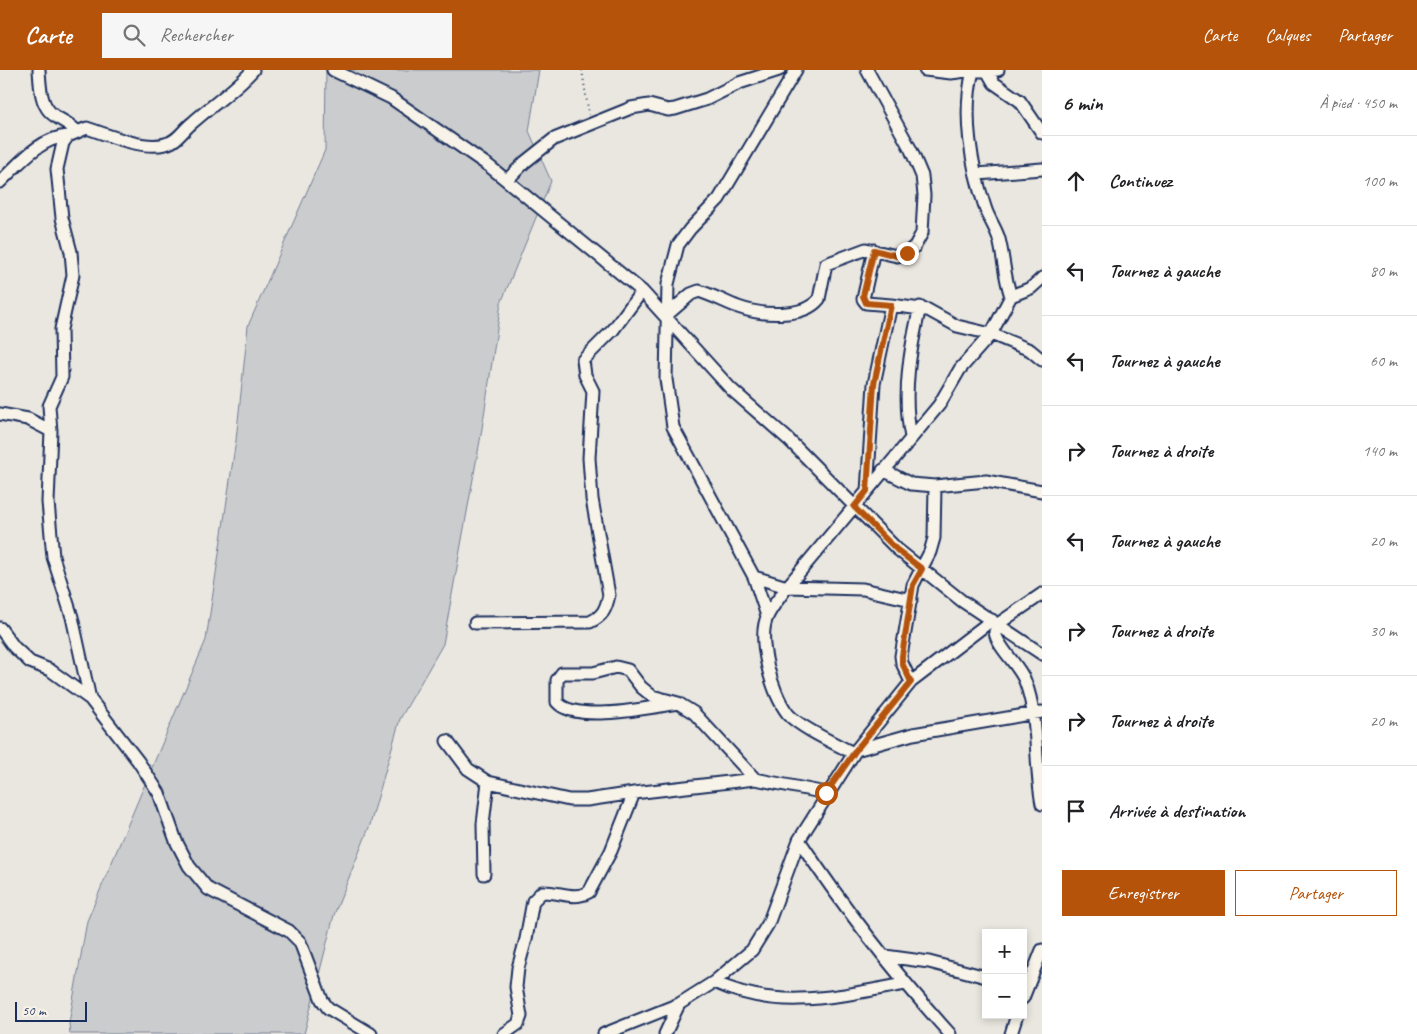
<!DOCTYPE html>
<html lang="fr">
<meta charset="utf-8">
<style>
body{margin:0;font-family:Caveat,sans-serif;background:#f6f6f6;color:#202124}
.controls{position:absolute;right:15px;bottom:15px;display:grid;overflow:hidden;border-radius:0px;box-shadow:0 2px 8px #0003}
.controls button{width:45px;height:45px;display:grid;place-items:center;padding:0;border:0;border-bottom:1px solid #e0e0e0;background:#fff;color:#202124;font:25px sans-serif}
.scale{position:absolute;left:15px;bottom:12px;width:72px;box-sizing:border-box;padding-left:5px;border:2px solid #1b2f5e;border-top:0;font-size:14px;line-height:18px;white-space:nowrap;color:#1b2f5e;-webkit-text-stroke:4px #f7f3e8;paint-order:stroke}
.stop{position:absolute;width:15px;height:15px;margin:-11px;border:4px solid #b45309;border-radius:50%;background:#fff}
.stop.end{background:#b45309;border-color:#fff;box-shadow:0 1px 5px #0008}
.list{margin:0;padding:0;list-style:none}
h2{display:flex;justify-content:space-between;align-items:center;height:65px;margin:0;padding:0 20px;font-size:21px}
h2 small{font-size:16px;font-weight:400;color:#757577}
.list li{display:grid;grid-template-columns:32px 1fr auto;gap:15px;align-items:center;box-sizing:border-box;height:90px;padding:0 20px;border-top:1px solid #e0e0e0}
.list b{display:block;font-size:19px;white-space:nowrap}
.list em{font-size:16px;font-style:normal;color:#757577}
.actions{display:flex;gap:10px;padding:15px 20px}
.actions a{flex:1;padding:11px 0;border:1px solid #b45309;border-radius:0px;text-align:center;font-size:18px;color:#b45309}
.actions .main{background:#b45309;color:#fff}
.icon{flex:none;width:28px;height:28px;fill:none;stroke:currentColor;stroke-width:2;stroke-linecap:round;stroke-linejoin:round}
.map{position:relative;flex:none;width:1042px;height:964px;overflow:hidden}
header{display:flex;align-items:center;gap:30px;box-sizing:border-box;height:70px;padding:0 25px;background:#b45309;color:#fff}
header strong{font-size:24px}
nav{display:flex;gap:28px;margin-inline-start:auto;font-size:18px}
.search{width:350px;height:45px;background:#f6f6f6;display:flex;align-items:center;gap:12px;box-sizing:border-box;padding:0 18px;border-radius:0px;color:#757577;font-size:19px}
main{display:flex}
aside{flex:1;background:#fff}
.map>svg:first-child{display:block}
.green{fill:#cbcccd;stroke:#737e96}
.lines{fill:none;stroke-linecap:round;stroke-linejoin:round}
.minor-casing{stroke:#1b2f5e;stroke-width:15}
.path{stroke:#1b2f5e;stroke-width:2;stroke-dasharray:1 4;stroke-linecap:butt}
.minor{stroke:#f7f3e8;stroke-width:11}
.route{stroke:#b45309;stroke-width:6}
</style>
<header>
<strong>Carte</strong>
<div class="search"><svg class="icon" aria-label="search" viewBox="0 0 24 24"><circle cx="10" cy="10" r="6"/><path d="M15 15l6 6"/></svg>Rechercher</div>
<nav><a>Carte</a><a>Calques</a><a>Partager</a></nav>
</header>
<main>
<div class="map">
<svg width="1042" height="964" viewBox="0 0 1042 964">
<rect width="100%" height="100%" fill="#eae7e0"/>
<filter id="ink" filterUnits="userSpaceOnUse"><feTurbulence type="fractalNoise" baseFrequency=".02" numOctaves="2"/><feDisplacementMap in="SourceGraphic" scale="10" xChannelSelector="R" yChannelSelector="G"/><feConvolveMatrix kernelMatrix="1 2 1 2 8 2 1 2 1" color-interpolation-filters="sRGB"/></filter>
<g filter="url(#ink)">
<path class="green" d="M326,0H539L529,61L551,111L501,233L481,365L443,574L400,649L370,755L334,845L304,964H70L69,953L87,851L206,570L236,370L248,256L325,80Z"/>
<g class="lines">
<g class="minor-casing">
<path id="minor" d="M39,0C40,13 40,32 50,42C58,50 69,52 76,61
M333,0L391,28L489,96L642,221L731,319L788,369L897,479L962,531L1042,584
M925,0L951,3L974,0
M998,0L973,1C962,44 971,95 985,137C988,148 996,158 999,169C1004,188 1004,207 1011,226
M987,1L994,13L1020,31L1042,63
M977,104L1042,99
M507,110L525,92L554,69L631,38L649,35L668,40L675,39L707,29L739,13L779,0
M0,112C20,93 39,68 68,66
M874,180L863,229L866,233L891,235
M669,243L691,224L699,221C712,225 725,232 738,237C760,245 803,249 819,229L826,194L866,179L897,186L907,183L915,176L922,163L924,125L922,106L911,80L867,0
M0,344L28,349L51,361L48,432L53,487L72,547L90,629
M51,361L49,336L62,307L61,259L73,205L71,182L62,148L57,99L63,73L68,66L87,58C108,65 143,80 165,74C177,72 183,60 192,53C212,35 235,20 253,0
M911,367C902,324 910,280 920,237
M883,400L911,414L935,416L934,468L930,482L913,515L901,586L902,593L911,612
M935,416L986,411L1042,421
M867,421L874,314L891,235L928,240L957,256L991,264L1030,280L1042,290
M754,507L787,517L863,519L911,530
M1042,524L998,554L995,562C997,577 1019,595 1025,611C1040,650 1034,694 1042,734
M767,546L754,507L673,357L666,309L668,214L678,175L690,159L719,129L796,0
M475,553L590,552C603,546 606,539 609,525L592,429L589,388L593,321L585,305L583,290L613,260L642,221
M0,558L14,577L30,592L50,600L90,629L138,691L159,723L176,771L189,796L208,819L289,861L300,872L322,930L328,938L371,964
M678,633C652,637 576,654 557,632V610L562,603H593L616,597L628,600L641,617L652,626L678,633L694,643L755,709
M447,671L468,699L488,712L569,730H587L634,723
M856,680L913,664L1042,642
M853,683C836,674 799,657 788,644C772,624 756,568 768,545C773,535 781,526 787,517L939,335L960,299L991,264L1011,226L1031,218L1042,208
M799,770C844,838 895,903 950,964
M484,804L483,754L488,712
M885,886L929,892L986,907
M714,912C779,942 838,926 905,914
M1023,928L1042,880
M504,964L518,954L521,946L516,917L518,898L526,869L533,831L542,822C559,821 573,831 589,822L611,781L634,723L755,709L826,723
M604,964L679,934L714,912L752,880L768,854L799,770L856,680L911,612L992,550
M665,964L679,934
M1011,964L1017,945"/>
</g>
<path class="path" d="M582,0L589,45"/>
<use href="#minor" class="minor"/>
</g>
</g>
<g class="lines" filter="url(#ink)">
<path class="route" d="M826,723L856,680L911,612L902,593V586L913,515L922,499L897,480L854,437L867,421L874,314L891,235L866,233L863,226L874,180L897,186L907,183"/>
</g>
</svg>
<div class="controls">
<button>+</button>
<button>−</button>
</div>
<div class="scale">50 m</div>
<div class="stop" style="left:826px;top:723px"></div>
<div class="stop end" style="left:907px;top:183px"></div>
</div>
<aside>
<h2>6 min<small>À pied · 450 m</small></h2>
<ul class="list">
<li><svg class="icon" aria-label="ahead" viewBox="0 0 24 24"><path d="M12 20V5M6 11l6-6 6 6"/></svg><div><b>Continuez</b></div><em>100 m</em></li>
<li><svg class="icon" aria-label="left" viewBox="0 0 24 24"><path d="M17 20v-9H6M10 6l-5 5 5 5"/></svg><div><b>Tournez à gauche</b></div><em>80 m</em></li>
<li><svg class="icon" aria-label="left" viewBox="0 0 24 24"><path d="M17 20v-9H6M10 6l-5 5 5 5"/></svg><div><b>Tournez à gauche</b></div><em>60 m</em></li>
<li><svg class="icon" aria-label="right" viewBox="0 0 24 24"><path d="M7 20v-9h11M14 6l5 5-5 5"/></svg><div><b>Tournez à droite</b></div><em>140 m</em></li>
<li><svg class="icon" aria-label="left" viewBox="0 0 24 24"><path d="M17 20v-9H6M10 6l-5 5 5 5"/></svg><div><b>Tournez à gauche</b></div><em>20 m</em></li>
<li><svg class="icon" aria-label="right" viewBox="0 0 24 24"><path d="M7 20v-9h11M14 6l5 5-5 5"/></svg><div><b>Tournez à droite</b></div><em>30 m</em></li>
<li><svg class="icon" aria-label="right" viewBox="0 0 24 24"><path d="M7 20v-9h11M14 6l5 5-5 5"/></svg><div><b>Tournez à droite</b></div><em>20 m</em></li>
<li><svg class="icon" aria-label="arrive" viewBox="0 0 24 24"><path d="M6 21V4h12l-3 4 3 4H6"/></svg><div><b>Arrivée à destination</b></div></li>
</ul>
<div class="actions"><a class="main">Enregistrer</a><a>Partager</a></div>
</aside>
</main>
